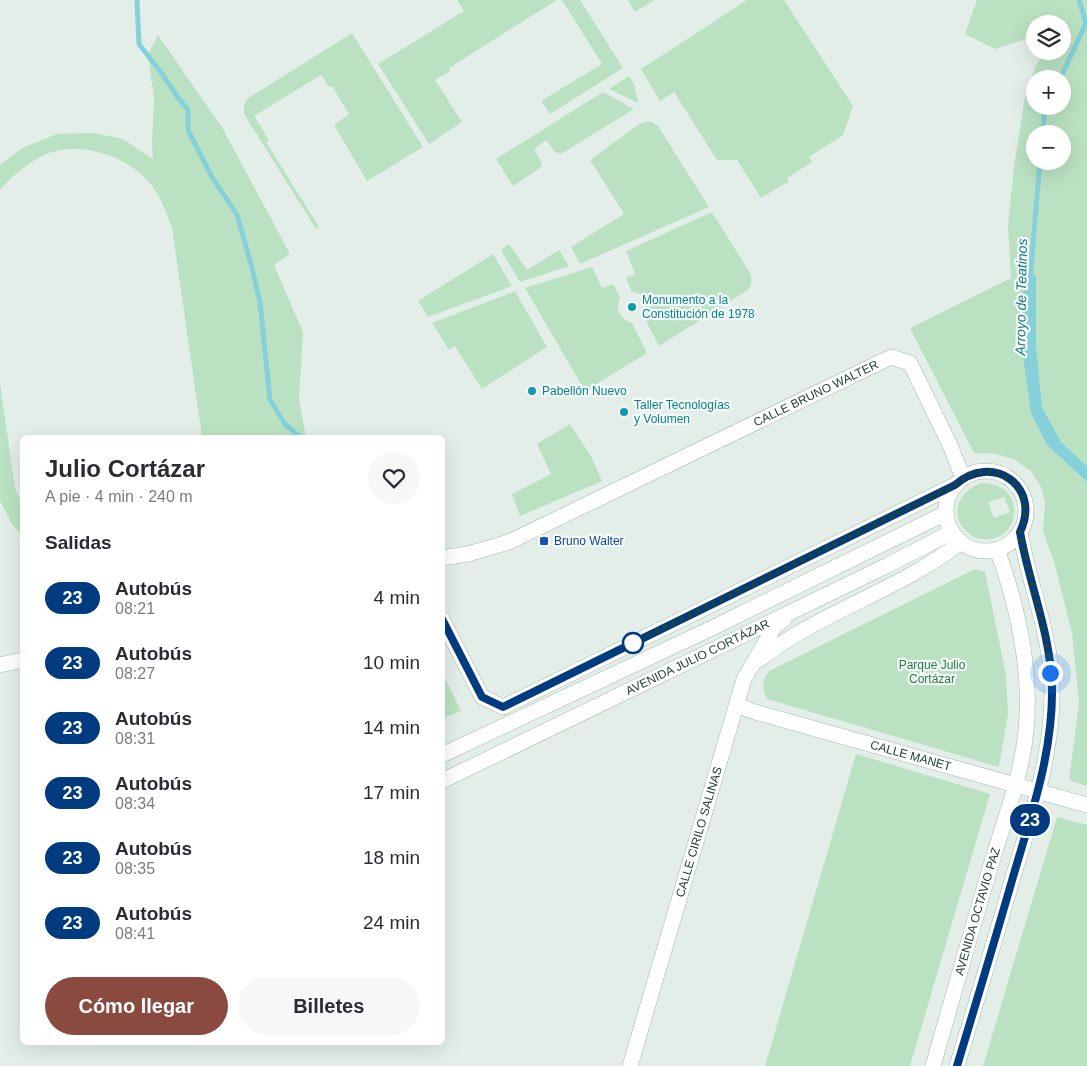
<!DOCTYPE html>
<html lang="es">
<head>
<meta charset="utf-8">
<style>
	:root { --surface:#fff; --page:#f7f7f7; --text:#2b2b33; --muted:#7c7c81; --accent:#8a4a40 }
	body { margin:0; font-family:Arial,sans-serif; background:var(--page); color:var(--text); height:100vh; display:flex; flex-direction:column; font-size:19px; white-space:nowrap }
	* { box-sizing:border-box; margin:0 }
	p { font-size:16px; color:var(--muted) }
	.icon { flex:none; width:28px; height:28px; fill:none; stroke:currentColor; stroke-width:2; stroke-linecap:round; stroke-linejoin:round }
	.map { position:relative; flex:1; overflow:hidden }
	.sheet { position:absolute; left:20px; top:435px; width:425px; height:610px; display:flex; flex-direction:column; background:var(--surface); border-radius:8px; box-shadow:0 5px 20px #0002 }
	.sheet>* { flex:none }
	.badge { padding:0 10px; border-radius:16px; font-size:18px; line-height:32px }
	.tools { position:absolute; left:1026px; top:15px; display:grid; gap:10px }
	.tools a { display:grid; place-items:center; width:45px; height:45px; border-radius:50%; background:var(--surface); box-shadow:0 5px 20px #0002; font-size:25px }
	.you { position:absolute; width:25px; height:25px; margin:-12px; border:4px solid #fff; border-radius:50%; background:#1a73e8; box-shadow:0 0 0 8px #1a73e833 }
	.map>.badge { position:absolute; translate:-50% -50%; box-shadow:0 0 0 2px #fff }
	h2 { padding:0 25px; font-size:19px; line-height:45px }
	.round { display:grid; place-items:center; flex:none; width:52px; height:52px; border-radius:26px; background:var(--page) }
	.head { display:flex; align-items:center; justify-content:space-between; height:85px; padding:0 25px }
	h1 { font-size:24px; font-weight:600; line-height:38px }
	.primary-button { display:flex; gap:10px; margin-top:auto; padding:10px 25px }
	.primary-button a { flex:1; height:58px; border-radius:30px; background:var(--accent); color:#fff; font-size:20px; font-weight:600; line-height:58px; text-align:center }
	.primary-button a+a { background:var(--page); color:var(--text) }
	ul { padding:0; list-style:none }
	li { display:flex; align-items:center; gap:15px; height:65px; padding:0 25px }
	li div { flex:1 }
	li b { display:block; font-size:19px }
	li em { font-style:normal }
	li .badge { min-width:55px; font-weight:700; text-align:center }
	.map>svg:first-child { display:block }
	.green { fill:#bae2c2; fill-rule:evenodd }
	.water { fill:#86d1d9 }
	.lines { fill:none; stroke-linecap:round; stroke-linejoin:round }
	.stream { stroke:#86d1d9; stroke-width:5 }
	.minor-casing { stroke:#a5b7b0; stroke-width:16 }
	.minor { stroke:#fff; stroke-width:15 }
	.line-casing { stroke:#fff; stroke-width:11 }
	.line { stroke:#003b80; stroke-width:8 }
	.walk { stroke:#204237; stroke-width:5; stroke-dasharray:0 9 }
	.culture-dot { fill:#0f9aa8; stroke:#f4faf7; stroke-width:2 }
	.transit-dot { fill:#1a4fb4; stroke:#f4faf7; stroke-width:2 }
	.stop-dot { fill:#fff; stroke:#003b80; stroke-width:2.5 }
	.labels { text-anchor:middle; stroke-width:4.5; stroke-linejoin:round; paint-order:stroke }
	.culture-label { font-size:12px; fill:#0d838f; stroke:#f4faf7; text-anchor:start }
	.street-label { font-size:12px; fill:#204237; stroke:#f4faf7 }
	.transit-label { font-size:12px; fill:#164399; stroke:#f4faf7; text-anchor:start }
	.park-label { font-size:12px; fill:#267d42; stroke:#f4faf7 }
	.water-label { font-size:14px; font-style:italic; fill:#147985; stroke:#f4faf7 }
</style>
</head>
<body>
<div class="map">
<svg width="1087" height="1066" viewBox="0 0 1087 1066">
	<rect width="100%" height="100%" fill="#e3eee9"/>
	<path class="green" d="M457,0H557L449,68L450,71L435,80L462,122L429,144L378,64L464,11Z
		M562,0H580L623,68L550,114L541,101L602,64Z
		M628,0H655L635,12Z
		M747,0H784L853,106L843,135L809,157L812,162L787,178L789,181L761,198L737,160H717L674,92L660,101L641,69Z
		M977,0H1087V466L1061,442L1042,407L1036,344L1035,275L1025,273L1021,341L1047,445L1087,482V786L1069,780L1079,704L1072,633L1055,565L1043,531L1045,502L1041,487L1031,471L1013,459L991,453H974L910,328L1011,278L1008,226L1014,166L1025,97L1036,65L1045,51H1062V24H1035V36L995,49L965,34ZM1035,79H1062V106H1035ZM1035,134H1062V161H1035Z
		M352,33L423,147L367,181L334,125L349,114L332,86L329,87L321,75L254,116L269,140L266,142L319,227L316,229L244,114V105L247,99Z
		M158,35L223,129L290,254L274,265L303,332L299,399L306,437H202L172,228C167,214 162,200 153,187C131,157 84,141 49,153C33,159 10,177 0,190V165L22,148L57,134L94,133L123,139L153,159L152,144L154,98L148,55Z
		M629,76L634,84L638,103L609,89Z
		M603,92L634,109L561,154L555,152L546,140L534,149L542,163L540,168L513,186L496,159Z
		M650,121L658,126L709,207L580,264L571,247L624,214L590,160L639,124Z
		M712,212L750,273C753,280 752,284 748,290L659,346C655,337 649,329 646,320C643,309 653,295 632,292L626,278L635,274L626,251Z
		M509,244L527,270L559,250L569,266L520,282L501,250Z
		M493,254L512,286L428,317L418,301Z
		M592,267L602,288L613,284L620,297C615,310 620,319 632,323L647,353L585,391L525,288Z
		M515,291L547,347L482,389L455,346L449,350L432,323Z
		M0,383L15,489L22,503V535L12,524L0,501Z
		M570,424L591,456L602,481L520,516L512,494L551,474L537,444Z
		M981,483C1030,483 1020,544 983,539C977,539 971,536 966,531C948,513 960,491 981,483ZM1004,497L1010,512L994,518L988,502Z
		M975,569L985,572L1006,676L1008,713L999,767L767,699C762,689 762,680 769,671Z
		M442,672L461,711L443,718H442Z
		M856,754L990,794L910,1066H765Z
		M1057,817L1087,825V1066H983Z"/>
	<path class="water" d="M1024,273L1036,275V344L1042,407L1061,442L1087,466V482L1047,445L1031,413L1021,341Z"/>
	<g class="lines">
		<path class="stream" d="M137,0L139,44L162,74L179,99L188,110V130L212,177L237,215L251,264L260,302L270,400L285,424L301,438
			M1060,79L1086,23L1079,0
			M1043,134L1044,116L1049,106
			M1030,280L1040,161"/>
		<g class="minor-casing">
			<g id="minor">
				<circle cx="986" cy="511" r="40"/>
				<path id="s1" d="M442,558L468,554L509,542L891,357L910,363L950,445L963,478"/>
				<path d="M442,619L482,697L503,707L955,485"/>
				<path d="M759,660C820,611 899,591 961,542"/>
				<path d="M0,665L22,660"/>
				<path id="s2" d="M737,705L755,712L1087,805"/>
				<path d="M442,755L710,629L946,513"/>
				<path id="s3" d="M442,781L886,566L952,532"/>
				<path id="s4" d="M630,1066L744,679L775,626L784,619"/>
				<path id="s5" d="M933,1066C953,996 973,925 994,855C1006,815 1022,773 1026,731C1032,669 1018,607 997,549"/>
				<path d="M957,1066C976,1003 995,940 1013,877C1032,815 1053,753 1052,688C1051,634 1029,584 1020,532"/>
			</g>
		</g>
		<use href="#minor" class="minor"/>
	</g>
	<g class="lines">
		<g class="line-casing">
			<path id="line" d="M442,619L482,697L503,707L955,485C992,452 1042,486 1020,532C1029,584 1051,634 1052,688C1053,753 1031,815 1013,877C995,940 976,1003 957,1066"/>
		</g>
		<use href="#line" class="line"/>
		<path class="walk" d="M633,643L955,485C992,452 1042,486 1020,532L1047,644L1050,673"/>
	</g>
	<g class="culture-dot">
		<circle cx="632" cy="307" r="5"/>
		<circle cx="532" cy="391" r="5"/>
		<circle cx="624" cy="412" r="5"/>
	</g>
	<rect class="transit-dot" x="539" y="536" width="10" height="10" rx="2.5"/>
	<circle class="stop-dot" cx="633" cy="643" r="10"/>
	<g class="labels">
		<g class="culture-label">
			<text x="642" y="304">Monumento a la<tspan x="642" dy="14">Constitución de 1978</tspan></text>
			<text x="542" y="395">Pabellón Nuevo</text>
			<text x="634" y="409">Taller Tecnologías<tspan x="634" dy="14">y Volumen</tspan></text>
		</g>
		<g class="street-label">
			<text dy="4" stroke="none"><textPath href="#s1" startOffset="410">CALLE BRUNO WALTER</textPath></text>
			<text dy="4" stroke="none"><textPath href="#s3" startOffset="284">AVENIDA JULIO CORTÁZAR</textPath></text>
			<text dy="4" stroke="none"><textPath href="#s2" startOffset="181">CALLE MANET</textPath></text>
			<text dy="4" stroke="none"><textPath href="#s4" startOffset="244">CALLE CIRILO SALINAS</textPath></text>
			<text dy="4" stroke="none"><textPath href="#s5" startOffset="161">AVENIDA OCTAVIO PAZ</textPath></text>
		</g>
		<g class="transit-label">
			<text x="554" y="545">Bruno Walter</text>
		</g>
		<g class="park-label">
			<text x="932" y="669">Parque Julio<tspan x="932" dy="14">Cortázar</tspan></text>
		</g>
		<g class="water-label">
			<text transform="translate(1021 297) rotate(-89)" y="5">Arroyo de Teatinos</text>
		</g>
	</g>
</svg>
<div class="tools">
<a><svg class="icon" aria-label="layers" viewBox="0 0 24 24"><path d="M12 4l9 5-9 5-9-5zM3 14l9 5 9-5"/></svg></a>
<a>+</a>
<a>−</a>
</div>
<div class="you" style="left:1050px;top:673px"></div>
<b class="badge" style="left:1030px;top:820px;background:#003b80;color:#fff">23</b>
<section class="sheet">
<div class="head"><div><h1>Julio Cortázar</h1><p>A pie · 4 min · 240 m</p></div><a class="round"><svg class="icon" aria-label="heart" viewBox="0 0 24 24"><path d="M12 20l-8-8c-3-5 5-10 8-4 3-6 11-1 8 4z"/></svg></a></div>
<h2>Salidas</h2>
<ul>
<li><span class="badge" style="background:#003b80;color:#fff">23</span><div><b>Autobús</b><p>08:21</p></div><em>4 min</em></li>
<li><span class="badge" style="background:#003b80;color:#fff">23</span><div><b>Autobús</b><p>08:27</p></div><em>10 min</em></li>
<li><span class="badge" style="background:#003b80;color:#fff">23</span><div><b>Autobús</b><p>08:31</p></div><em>14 min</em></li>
<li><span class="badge" style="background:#003b80;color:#fff">23</span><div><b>Autobús</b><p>08:34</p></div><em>17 min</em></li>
<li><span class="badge" style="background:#003b80;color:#fff">23</span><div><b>Autobús</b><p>08:35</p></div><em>18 min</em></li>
<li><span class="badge" style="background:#003b80;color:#fff">23</span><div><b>Autobús</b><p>08:41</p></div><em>24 min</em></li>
</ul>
<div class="primary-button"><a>Cómo llegar</a><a>Billetes</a></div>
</section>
</div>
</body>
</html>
